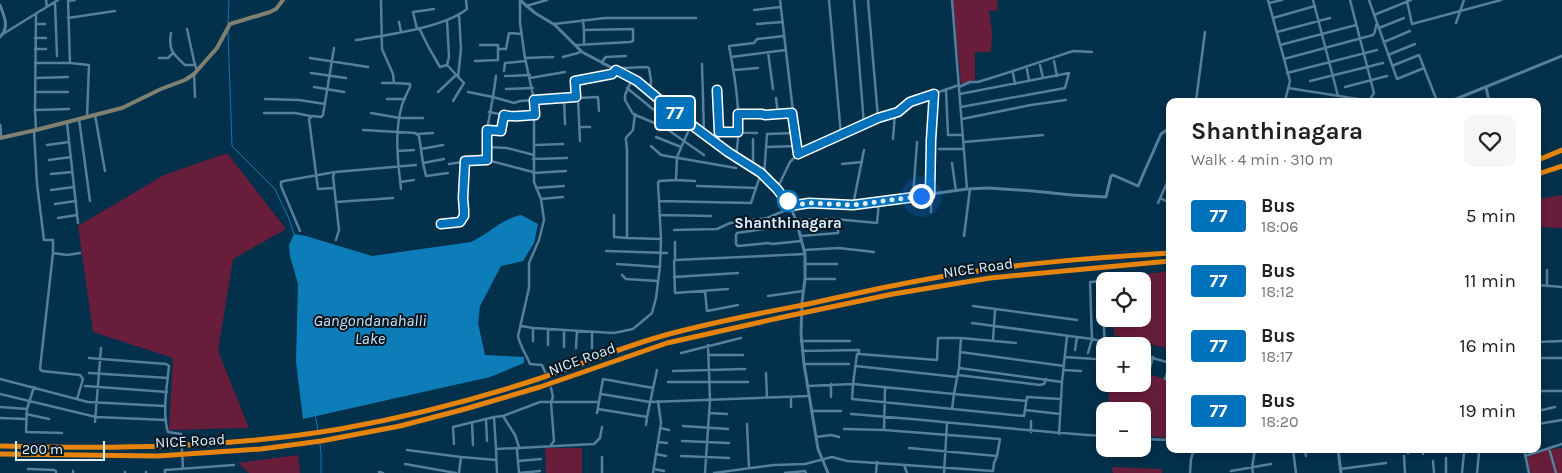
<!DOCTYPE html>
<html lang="en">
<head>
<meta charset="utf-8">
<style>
	:root { --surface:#fff; --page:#f6f6f6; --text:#202124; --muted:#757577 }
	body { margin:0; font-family:Karla,sans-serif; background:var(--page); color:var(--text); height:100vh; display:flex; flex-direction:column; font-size:19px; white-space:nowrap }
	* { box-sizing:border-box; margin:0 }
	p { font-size:16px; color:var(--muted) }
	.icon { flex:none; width:28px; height:28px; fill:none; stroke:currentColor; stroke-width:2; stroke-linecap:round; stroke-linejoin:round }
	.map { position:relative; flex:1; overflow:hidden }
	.details { position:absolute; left:1166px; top:98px; width:375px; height:355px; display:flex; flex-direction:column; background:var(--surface); border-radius:10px; box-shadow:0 2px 8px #0003 }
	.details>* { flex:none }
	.badge { padding:0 10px; border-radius:4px; font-size:18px; line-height:32px }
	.controls { position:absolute; left:1096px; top:272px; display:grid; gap:10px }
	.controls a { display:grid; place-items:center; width:55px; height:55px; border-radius:10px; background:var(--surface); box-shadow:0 2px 8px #0003; font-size:25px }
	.scale { position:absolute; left:15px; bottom:12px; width:90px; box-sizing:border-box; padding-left:5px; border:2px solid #dff1fe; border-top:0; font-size:14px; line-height:18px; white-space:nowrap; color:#dff1fe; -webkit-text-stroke:4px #061722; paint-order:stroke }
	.you { position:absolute; width:25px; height:25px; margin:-12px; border:4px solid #fff; border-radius:50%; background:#1a73e8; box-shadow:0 0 0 8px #1a73e833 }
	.map>.badge { position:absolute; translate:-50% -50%; box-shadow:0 0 0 2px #fff }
	.round { display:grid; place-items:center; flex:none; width:52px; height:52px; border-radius:10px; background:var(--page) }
	.overview { display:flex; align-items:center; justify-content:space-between; height:85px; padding:0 25px }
	h1 { font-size:24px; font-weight:700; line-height:38px }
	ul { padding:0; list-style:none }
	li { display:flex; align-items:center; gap:15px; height:65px; padding:0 25px }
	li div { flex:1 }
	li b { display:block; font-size:19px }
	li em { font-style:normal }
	li .badge { min-width:55px; font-weight:700; text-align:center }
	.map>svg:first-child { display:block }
	.green { fill:#681d3a }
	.water { fill:#0c7db9 }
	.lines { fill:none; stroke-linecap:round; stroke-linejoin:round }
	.stream { stroke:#0c7db9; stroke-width:1 }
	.minor { stroke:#557f9d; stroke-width:2.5 }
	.tertiary { stroke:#557f9d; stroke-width:3 }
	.secondary { stroke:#808072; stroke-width:4 }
	.motorway { stroke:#e6830c; stroke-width:5 }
	.line-casing { stroke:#fff; stroke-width:11 }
	.line { stroke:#0072bc; stroke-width:8 }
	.walk { stroke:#dff1fe; stroke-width:5; stroke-dasharray:0 9 }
	.stop-dot { fill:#fff; stroke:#0072bc; stroke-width:2.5 }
	.labels { text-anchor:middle; stroke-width:4; stroke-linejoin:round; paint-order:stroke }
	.stop-label { font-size:15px; font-weight:bold; fill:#dff1fe; stroke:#061722 }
	.street-label { font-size:15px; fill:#dff1fe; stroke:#061722 }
	.water-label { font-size:16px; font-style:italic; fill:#cae4f7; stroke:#061722 }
</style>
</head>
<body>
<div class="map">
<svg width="1562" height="473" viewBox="0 0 1562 473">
	<rect width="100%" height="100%" fill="#03304a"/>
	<path class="green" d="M953,0H997L998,10L989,11L992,32L991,52H975V80L961,84Z
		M227,153L286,229L233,259L218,351L249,428L169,430L173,358L93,332L78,226L164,175Z
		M1562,195V228L1539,227V199Z
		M1170,271V349L1114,335L1113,319H1142V281H1112V278Z
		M1143,373L1170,380V438L1143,436L1142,411H1107L1110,384H1142Z
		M545,448H582V473H546Z
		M1562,448V473H1531L1527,457L1546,450Z
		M298,455L300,473H249L238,463Z
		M1112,467L1162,469V473H1113Z"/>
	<path class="water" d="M521,215L538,224L534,243L523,261L501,266L480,306L478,323L485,355L524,357V363L490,377L303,419L296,362L298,284L290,256L289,245L294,234L306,236L372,256L471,242C488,234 503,218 521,215Z"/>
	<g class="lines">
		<path class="stream" d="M228,24L229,0
			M228,31L232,146L275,189L290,221L294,234
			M315,414L318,430
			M320,444L321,454V473"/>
		<path class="minor" d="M46,0L47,7
			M68,0L70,63
			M381,0L382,49L393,74L394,83L410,84V87C407,93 404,99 402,105C394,132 398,163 401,189
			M520,0V23L525,58L534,100V182L541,199L544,220L539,240L529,263V288L518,336C520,346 526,354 530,364L542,365L545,372
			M780,0L798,154
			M829,0L841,135
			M854,0L864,124
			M868,0L878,118
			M952,0L967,189
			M1268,0L1290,81L1285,101
			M1313,0L1338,96
			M1350,0L1374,93L1369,101
			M1369,0L1397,79L1424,68
			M68,1L75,0
			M1407,1L1412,24L1501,0
			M55,3L57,56
			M1269,3L1282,0
			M526,6L547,0
			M754,10L781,7
			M36,15L35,110L36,130
			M1374,15L1411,0
			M68,18L115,11
			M1273,18L1315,6
			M447,20L449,57L447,65
			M583,20L584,30
			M399,22L401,32
			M1456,23L1464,0
			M36,24H45
			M554,24L605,18H696
			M757,24L783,22
			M419,28L429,48L440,67L447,65
			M1379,28L1404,18
			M187,29L194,61L197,71
			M417,29L413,12L434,9
			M1277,32L1330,18
			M171,33C168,50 173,54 185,65H195
			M3,34L58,0
			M35,38H46
			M356,40C387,35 443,28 467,9L466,0
			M1384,42L1410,31
			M576,45L630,42L633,41V29L584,30V45
			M1280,45L1356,25
			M334,48L323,115L321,117L312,116L309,119L318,189L334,188
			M35,49H46
			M499,49H506L509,33L522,34
			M768,52L773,89
			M1388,55L1415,44
			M563,57L578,53L581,51
			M731,57L786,50
			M159,58H168L173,53
			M310,58L368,67
			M525,58L553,57
			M1284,59L1373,35C1376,32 1375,28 1377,23
			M475,61L498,60V45H480
			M1054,61L1057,76
			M35,63H70L89,65L87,117
			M603,64V60L606,57L626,56
			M702,64L704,133
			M447,65L464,83L453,101
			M1040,65L1043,78
			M1392,66L1419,55L1437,101
			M1027,69L1029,81
			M617,70L623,68L647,67L649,68L651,81L650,92
			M734,70L758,68
			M504,71L505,63L526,61
			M311,73L346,78
			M1013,73L1015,84
			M1287,73L1377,50
			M194,74L195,97
			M496,76L493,97L514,103L520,101L576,97L575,81L612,74L616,70
			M505,76L530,75
			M458,77L461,49L459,14
			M36,78L68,77
			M530,78L565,72
			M632,79L625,95V100L633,114L664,127L704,155
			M1310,81L1383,63
			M382,83H394
			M314,87L344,92
			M959,87L970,82H978L1013,71L1073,51L1092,52
			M1345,87L1387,76
			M627,88L654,110
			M1288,88L1371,101
			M506,89L533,88
			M717,90L719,145
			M946,90L948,135H963
			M35,92H68
			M438,92L456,75
			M468,92L493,97L487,130V160
			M960,94L1069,73L1065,88L961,107
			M576,97L578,98L580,141
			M564,98L565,124
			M578,98L598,97L599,111
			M776,98L778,114
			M265,99L299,100L325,104
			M387,99H405
			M1196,101L1205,32
			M35,110L69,109
			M264,113H295L310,116
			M371,113L400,118H423
			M635,114L633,130C625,140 625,133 627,149V238L661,239
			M737,114H762L765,115L793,113
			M95,115L105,171
			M504,115C516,118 523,115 535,115
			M79,119L90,201
			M962,119L1031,105L1066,100
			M67,123L78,223
			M691,125L677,157L676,180L695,181
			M580,127H590
			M363,130L415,133L419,136L423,163L444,159
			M487,130L498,131L502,129L504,115L489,112
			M34,131L37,184L44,240H53V253L67,255L80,253
			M719,132L757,133
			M417,134L433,133
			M656,137L681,147
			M893,139L895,113
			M964,142L1043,135
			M47,145L69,142
			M535,145L563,144
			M651,146L661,155L736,168
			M487,147L507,148L534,155
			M767,147L797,146
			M421,149L443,145
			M939,149H964
			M398,151L414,150
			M736,157C742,120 736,82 729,46L754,43L757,39L784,36
			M533,159L567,158
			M49,160L71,157
			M423,163L426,176L448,173
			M952,163L956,191
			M449,164L483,159L533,172
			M842,164L862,162
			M753,168V139
			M533,173L566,171
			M51,174L72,172
			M764,176L767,134L795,133
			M400,182L414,180
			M697,186L756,188L761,173
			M536,188L564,186
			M777,189L790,162L798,154L878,118L898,112L910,102L959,85
			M51,190L74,187
			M913,197L917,142
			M1160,198L1170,203
			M541,199L563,197
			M659,201L658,183L659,181L676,180
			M336,202L393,198
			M1158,203L1170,176
			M55,204L76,201
			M853,205L864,150
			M931,212V140L934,94
			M614,215V237L627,238
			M660,215L711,216
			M58,218L77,215
			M796,220L835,219L877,223L879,202
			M441,224L460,222L464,216V210L463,198L465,161
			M797,224L737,233L736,235V244L738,246L768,243L772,244L801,241
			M674,230L717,229L730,223L767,218L791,208
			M300,231L281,186V182L284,181L335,172
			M801,236L838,233V219
			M964,236L970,189
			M336,240L339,230L333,176L335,172L416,165
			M675,242V260
			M804,250L839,248L874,252
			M606,251L667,253
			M53,253L40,369L42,371L80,375L83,379L77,399
			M617,264L660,267
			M805,264H837
			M1547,270V286
			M622,275L626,279L658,281
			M674,277L738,273
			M805,279H835
			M1101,282L1105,346
			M1538,285L1562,287
			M728,289L675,293L674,261L675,260L805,254
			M705,291L707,311L738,305
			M768,296L803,291
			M1538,300H1540
			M973,306L1077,320
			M972,323L1092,339L1120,346
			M521,326L533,328
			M993,340L995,310
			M533,341V328L614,333L633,329L652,313L656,298L660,266L661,239L659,201L751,203L756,188
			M801,341H850
			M1538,342L1562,341
			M1016,343L961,338L959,368L1062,382
			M548,345V330
			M564,347V330
			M576,348L577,331
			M592,348V332
			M1075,350L1077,337
			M802,351L859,350V354L937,360L938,338H961
			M960,352L1064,366
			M681,353L741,338
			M1088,353L1092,339L1090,282L1105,281
			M708,355H743
			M1142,355L1170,363
			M1065,357L1095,359
			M89,358L166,364L169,366C167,385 162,414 168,432L181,434L183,469
			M1538,358H1562
			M804,364H849
			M856,366L957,377
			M959,368L954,394L853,384L852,399L1024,416L1027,397L1061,399
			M1064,370L1081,371
			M673,371L745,369
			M89,373L168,378
			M766,373L767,398
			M958,375L1040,385L1044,384L1046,379
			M1148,375L1153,357
			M0,379L88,402L165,406
			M1165,379L1170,363
			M668,382H748
			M831,384V397
			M85,386L167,392
			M807,386L853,384L857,354H859
			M34,387L27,409L26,432L62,433
			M551,388L553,397L551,402L554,441L551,445
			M885,388L884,430L1000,439L997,456L909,448
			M1538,391H1562
			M0,394L96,417L166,420
			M601,394L650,402L809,396
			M791,397V407
			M0,407L27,409
			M598,409L647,417
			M952,409L954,394L1026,401
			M1025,410L1060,414
			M811,411H841
			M1538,411L1555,407
			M597,413L603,379L653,388
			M709,413L727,414
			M26,414L49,419
			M851,414C936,420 1020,431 1105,436
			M503,416L494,417L496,449L594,444L600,438L602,427
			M0,418L26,419
			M486,419L487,441
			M95,422L101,348
			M472,423L473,445
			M747,424L749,468
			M1538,424L1562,420
			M646,425L647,417L657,370
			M683,426L728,429
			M660,428L669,430
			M844,429L884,430
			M1031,432V421
			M1059,434L1062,382L1067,336
			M816,437L831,435L839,437
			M1142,439L1170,440
			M682,441L729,443
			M658,442L667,443
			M454,444L453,427L494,417
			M1549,448L1556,473
			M496,449L497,473
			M1262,449L1272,452
			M1293,449L1296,473
			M1305,449L1306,456
			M1408,449V453
			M1423,449V454
			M1524,449L1529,473
			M407,450L461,457
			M656,454L666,456
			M681,456L729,458
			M1404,456L1405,473
			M1525,456L1562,444
			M602,457V473
			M1446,458V473
			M518,461L541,459
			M1433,461L1434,473
			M405,464L456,473
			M904,465L907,473
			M28,469L54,470L56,471V473
			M654,469L664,471
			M1340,469L1386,463
			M1231,471L1271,464
			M146,472V473
			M379,472L383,473
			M73,473V471
			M125,473V472
			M165,473V470L234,465
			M459,473L461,457L496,460
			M519,473L517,450L519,447L515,435L503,416L540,402H599
			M519,473L540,471
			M653,473L661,423L658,401
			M705,473L710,400L708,345
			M714,473L774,465L805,464L832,457L847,461L993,471L994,463L997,456
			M785,473L805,471L806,473
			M876,473L877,462
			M944,473L947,423
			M1190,473L1191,459L1194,449
			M1253,473L1252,468L1255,449
			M1462,473L1464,453
			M1477,473L1479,453"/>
		<path class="tertiary" d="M520,0L535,13L555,25L582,52L637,81L673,111L728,152L761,173L788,201L796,220L805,254V279L802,302L801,334L804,364L816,437L818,449L828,473
			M0,5C4,16 10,27 0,37
			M1486,87L1489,101
			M1451,101L1562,56
			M0,125L1,137
			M790,206L809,203L853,205L967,189L988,188L1033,191L1072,195L1106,197L1111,176L1113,175L1138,186L1161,134L1165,131L1170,130
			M1338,449L1341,473"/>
		<path class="secondary" d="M0,138L36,130L122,108L161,89L185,80L194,74L217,48L230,24L270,12L276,9L283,0"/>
		<path class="motorway" d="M1538,160L1562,150
			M1538,174L1562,166
			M0,446C115,449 227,448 340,429C407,417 473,400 538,379C579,365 620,348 662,336C708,323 756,314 803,305C863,292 924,278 985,270C1046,261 1108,257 1170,253
			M0,454L158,456L261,449L321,441L400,426L465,409L540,387L667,343L788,316L893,294L990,278L1170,261"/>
	</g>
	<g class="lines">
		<g class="line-casing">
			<path id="line" d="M441,224L460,222L464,216V210L463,198L465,161L487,160V130L501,131L504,115C517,118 522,115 535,115L534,100L576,97L575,81L612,74L616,70L637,81L673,111L728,152L761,173L777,189L790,206L809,203L853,205L930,195L931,140L934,94L910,102L898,112L878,118L798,154L792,113L765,115L762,114H738V132H719L717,90"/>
		</g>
		<use href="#line" class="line"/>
		<path class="walk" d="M788,201L790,206L809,203L853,205L921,196"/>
	</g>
	<circle class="stop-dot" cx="788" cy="201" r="10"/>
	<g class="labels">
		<g class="stop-label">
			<text x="788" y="228">Shanthinagara</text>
		</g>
		<g class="street-label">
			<text transform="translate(978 268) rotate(-8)" y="5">NICE Road</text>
			<text transform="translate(582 359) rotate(-20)" y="5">NICE Road</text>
			<text transform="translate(190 441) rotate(-3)" y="5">NICE Road</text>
		</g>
		<g class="water-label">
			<text x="370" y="326">Gangondanahalli<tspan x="370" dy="18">Lake</tspan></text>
		</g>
	</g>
</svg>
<div class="controls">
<a><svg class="icon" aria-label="locate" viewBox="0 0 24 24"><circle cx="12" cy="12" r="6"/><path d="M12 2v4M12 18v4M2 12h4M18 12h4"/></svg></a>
<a>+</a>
<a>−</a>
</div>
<div class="scale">200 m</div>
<div class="you" style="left:921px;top:196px"></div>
<b class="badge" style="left:675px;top:113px;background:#0072bc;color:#fff">77</b>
<section class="details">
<div class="overview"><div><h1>Shanthinagara</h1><p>Walk · 4 min · 310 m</p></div><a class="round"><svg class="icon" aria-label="heart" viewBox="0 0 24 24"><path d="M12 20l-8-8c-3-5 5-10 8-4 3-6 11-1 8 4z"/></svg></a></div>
<ul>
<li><span class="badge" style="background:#0072bc;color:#fff">77</span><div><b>Bus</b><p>18:06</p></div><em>5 min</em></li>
<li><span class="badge" style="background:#0072bc;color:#fff">77</span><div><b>Bus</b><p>18:12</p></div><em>11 min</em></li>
<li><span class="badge" style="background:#0072bc;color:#fff">77</span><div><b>Bus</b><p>18:17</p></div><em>16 min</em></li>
<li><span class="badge" style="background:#0072bc;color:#fff">77</span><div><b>Bus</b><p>18:20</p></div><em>19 min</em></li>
</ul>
</section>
</div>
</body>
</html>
